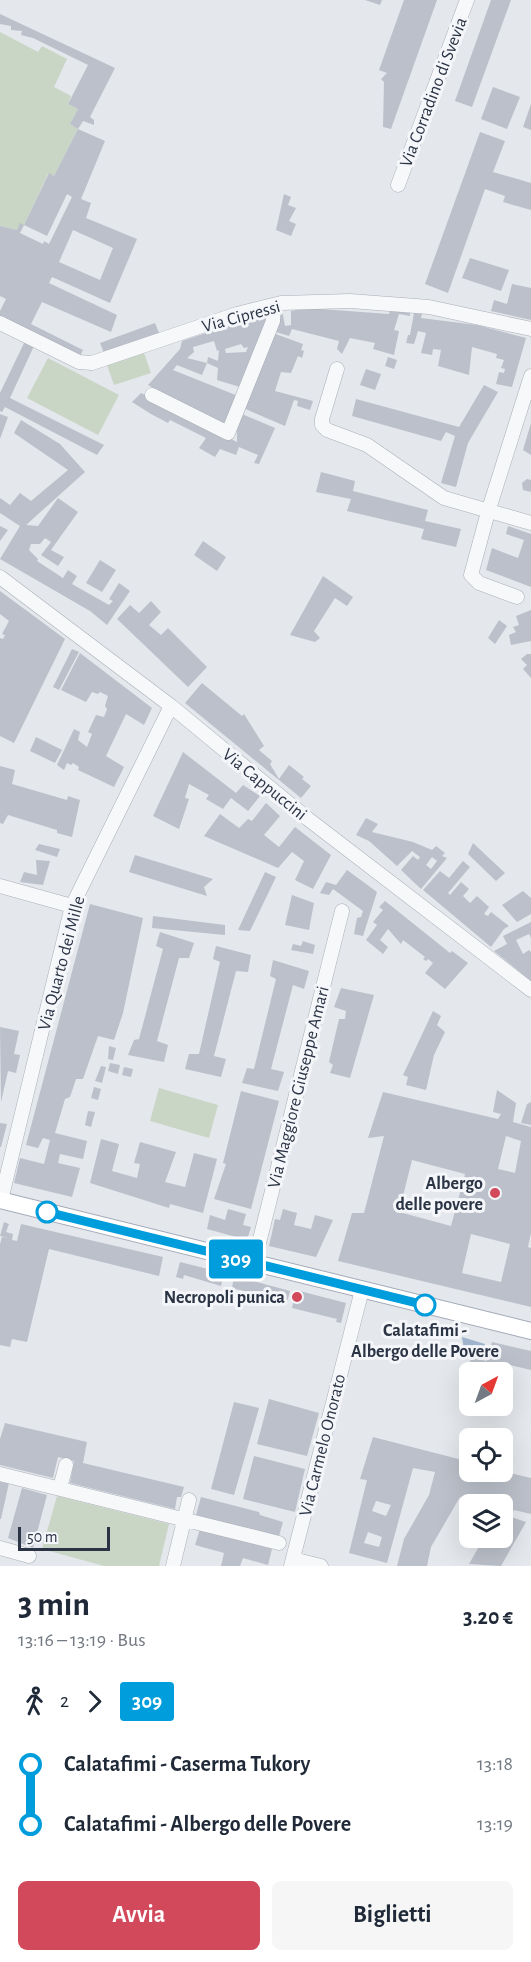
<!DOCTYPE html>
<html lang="it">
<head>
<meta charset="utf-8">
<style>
	:root { --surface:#fff; --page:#f6f6f7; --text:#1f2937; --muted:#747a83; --accent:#d1495b }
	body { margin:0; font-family:"Alegreya Sans",sans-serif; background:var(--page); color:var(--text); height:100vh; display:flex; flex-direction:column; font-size:22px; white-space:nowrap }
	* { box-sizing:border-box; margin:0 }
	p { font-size:20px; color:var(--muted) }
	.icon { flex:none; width:33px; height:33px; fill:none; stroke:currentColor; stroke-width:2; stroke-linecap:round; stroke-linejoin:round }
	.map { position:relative; height:1566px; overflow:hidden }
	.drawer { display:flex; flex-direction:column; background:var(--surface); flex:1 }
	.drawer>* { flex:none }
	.badge { padding:0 12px; border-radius:4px; font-size:21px; line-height:39px }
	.needle { width:39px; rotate:41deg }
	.buttons { position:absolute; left:459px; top:1362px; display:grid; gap:12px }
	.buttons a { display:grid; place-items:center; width:54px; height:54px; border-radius:9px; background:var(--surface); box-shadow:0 6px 24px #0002; font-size:30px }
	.scale { position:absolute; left:18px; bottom:15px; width:92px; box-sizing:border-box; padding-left:6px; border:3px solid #2b3445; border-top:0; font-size:16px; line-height:21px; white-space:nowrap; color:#2b3445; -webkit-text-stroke:4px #f4f6f9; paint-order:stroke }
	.map>.badge { position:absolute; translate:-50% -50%; box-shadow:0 0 0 3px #fff }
	.legs { display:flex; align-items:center; gap:9px; height:66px; padding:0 18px; font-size:20px }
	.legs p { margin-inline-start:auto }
	.headline { display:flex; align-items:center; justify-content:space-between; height:102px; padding:0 18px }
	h1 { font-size:33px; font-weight:700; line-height:45px }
	.button { display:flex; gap:12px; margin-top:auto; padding:12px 18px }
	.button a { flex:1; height:69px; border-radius:9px; background:var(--accent); color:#fff; font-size:24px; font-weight:700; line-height:69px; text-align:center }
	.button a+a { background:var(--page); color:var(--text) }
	ul { padding:0 18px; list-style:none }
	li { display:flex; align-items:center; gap:21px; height:60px; font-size:22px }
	li i { display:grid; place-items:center; width:9px; height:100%; margin:0 8px; background:currentColor }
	li i::after { content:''; width:15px; height:15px; margin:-8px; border:4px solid; border-radius:50%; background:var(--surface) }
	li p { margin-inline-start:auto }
	li:first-child i { background:linear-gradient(#0000 50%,currentColor 0) }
	li:last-child i { background:linear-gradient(currentColor 50%,#0000 0) }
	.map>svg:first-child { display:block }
	.green { fill:#c9d6c5 }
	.water { fill:#9fb4cc }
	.building { fill:#bbc0ca; fill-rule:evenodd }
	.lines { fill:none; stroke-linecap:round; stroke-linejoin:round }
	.minor-casing { stroke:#a9aeb7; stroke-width:15 }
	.major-casing { stroke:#a3abb8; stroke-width:18 }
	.minor { stroke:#f7f8fa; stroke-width:14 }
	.major { stroke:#fff; stroke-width:16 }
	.line-1-casing { stroke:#fff; stroke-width:14 }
	.line-1 { stroke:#009ddc; stroke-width:9 }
	.poi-dot { fill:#d1495b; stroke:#f4f6f9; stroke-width:2 }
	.stop-1-dot { fill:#fff; stroke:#009ddc; stroke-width:3 }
	.labels { text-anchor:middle; stroke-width:6; stroke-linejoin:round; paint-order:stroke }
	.street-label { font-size:18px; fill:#2b3445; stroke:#f4f6f9 }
	.poi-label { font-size:18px; font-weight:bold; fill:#2b3445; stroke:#f4f6f9; text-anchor:end }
	.stop-label { font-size:18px; font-weight:bold; fill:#2b3445; stroke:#f4f6f9 }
</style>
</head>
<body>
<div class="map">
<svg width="531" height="1566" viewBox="0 0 531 1566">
	<rect width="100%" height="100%" fill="#e4e7ec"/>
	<path class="green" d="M0,32L38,52L42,46L67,59L54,87L71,96L68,104L78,109L70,124L78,129L54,176L48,174L24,225L20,224L17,230L0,226Z
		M144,353L151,373L114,385L107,365Z
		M48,358L119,395L98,435L27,398Z
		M159,1088L218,1105L209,1138L150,1121Z
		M57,1496L169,1524L159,1566H104L42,1549Z"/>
	<path class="water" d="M462,1337L485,1344L482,1350L469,1354L464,1350Z"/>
	<path class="building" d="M365,0H382L380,5Z
		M404,0H437L391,129L383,127L384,82L381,79L387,73L379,70Z
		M491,0H511L472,107L455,101Z
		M0,14L115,68L90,117L94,120V125L83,121L78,129L70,124L78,109L68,104L88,65L33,38L21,35L22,31L11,30V26L0,24Z
		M493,87L520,97L507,129L481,119Z
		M531,104V130L523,127Z
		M78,129L105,141L81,199L91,203L86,218L137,239L110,303L52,277L49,283L117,315L111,332L42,302L31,324L83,350L80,356L0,318V311L6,299L0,296V226L17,230L20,223L24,225L20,233L43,244L44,241L49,244L72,197L67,194L47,236L24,225L49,173L54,176ZM73,230L113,248L100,280L59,262Z
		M480,132L505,141L493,172L531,183V210L503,202L505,196L485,189L448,293L425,284Z
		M284,194L291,197L288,205L296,208L289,221L296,224L291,236L276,230Z
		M470,258L509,270L501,291L462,278Z
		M512,284L531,288V320L491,311L494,300L507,304Z
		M307,308L389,314L390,310L410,313V316L399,314L394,330L399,331L394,355L373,349L375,343L350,338L342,354L337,349L339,341L292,329L289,336L273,331L277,310H282L285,326L291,325V311Z
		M269,312L240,387L217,380L218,368L207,363L208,357L218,361L219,350L217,351L214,341L193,347L194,352L187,358L207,363L202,375L177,365L173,370L238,396L225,424L189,409L148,385L180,349L182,341ZM241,344L244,348L248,347L246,352L226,353L225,349Z
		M414,313L422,314L421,318L477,325L526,338L512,387L496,384L499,372L504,373L505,369L501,368L504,360L496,358L497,354L472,347L469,375L438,366L441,350L433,349L432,355L421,353L426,333L418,331L414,344L406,343L408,335H410Z
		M155,323L159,333L104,353L100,343Z
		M273,333L303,344L301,350L304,351L302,358L298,356L291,373L281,372L275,391L313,401L310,410L297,406L298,401L294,400L285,426L243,408Z
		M25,341L34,346L10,398L104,445L97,455L5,407L2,412L0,411V393Z
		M388,357L397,360L394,369L385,366Z
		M366,369L381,374L375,390L360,385Z
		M484,385L498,392L468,443L456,487L441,483L455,436L446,432L441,441L352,416L356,399L459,427Z
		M141,393L237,442V430L242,414L275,428L259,464L254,463L258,455L239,447L236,455L220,449L215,457L199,448L206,438L170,420L168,423L151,414L132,402Z
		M0,414L8,417L0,439Z
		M21,420L60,444L85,472L26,525L38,526L58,498L78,512L51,550L64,557L58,566L41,555L51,542L45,538L40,544H31L29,550L38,559L37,561L63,578L68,570L77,576L72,584L109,605L113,601L109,599L119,583L130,591L107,625L90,611L0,559L20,526L0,513V498L10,505L20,493L31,501L68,470L14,433Z
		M531,423V455L523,450Z
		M321,472L355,481L353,491L428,510L425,521L461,529L456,547L421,539L424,529L347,511L351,499L316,492Z
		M527,479L531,480V492L523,490L522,483Z
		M0,526L8,530L0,541Z
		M508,526L531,534V587L486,570L492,548L518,558L524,540L506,534Z
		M203,541L226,557L217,571L194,555Z
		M100,560L116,570L102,592L86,583Z
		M323,576L353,597L347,606L335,598L314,631L320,638L315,642L290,635Z
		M0,591L65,639L14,743L0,736V638L3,639L5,635L2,634L9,621L0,614Z
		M151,601L161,612L149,625L161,635L168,628L207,667L188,687L117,619L130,605L139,613Z
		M531,610V641L511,645L509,635L516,632L513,627L519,625L516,616Z
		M499,620L507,626L495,644L488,638Z
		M72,649L79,652L59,690L53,687Z
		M80,653L152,708L144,725L126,714L106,756L124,767L114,787L78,770L79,767L73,763L71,765L67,763L64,770L57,765L74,729L80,732L78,740L87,747L92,734L88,732L96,715L104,717L107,709L105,706L108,696L100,692L98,694L92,692L86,702L61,690Z
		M527,654H531V678L523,669L527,665L521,659Z
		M202,683L242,716L244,714L264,746L259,750L272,761L270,764L279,779L289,765L304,777L302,779L311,786L301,798L185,703Z
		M36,737L62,750L55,763L30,751Z
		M183,752L236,793L243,785L260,796L248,811L231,798L223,809L206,799L209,795L189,784L185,798L189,799L179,829L153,816Z
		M0,766L15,770L12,784L67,800L68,796L80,800L72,837L57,833V830L8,815L3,824L0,823Z
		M266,803L280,816L264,835L279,847L295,827L331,855L313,889L295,880L304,861L292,852L278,868L204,836L220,814L239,828L248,819L252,821Z
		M366,818L378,824L372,832L413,842L432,850L436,846L445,853L442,856L447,858L421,889L401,870L413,856L418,860L420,857L412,851L397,866L369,841L356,835ZM432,857L437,861L431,869L426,865Z
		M473,843L505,873L496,881L468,854Z
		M39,844L60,849L57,857L35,850Z
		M135,855L213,879L204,887L207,896L129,872Z
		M36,860L50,861L43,885L20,882L24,872L37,875Z
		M463,861L470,867L448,893L450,895L461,882L469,889L463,896L470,903L477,896L489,907L484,914L488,916L491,912L509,926L504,929L491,947L423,890L440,871L449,878Z
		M347,870L377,892L363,936L354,934L357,918L361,917L363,911L333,889L329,895L320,893L326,882L336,885Z
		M265,872L276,877L250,931L238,930Z
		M523,891L531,898V914L517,922L502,905Z
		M292,895L314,903L309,930L285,925Z
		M385,901L450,953L452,951L468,963L445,989L425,973L433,963L428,959L426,961L423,959L425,957L403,940L401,944L388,929L380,940L388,947L383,954L366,940L377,925L373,922L383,910L379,907Z
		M90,904L143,918L123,1013L114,1040L98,1036L83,1079H76L70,1097L65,1099L55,1133L87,1141L83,1159L60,1154L58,1163L80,1168L72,1197L14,1183L20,1158L44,1164L50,1140L43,1138L38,1148L26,1145Z
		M153,916L225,925V935L152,928Z
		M531,922V938L529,934L516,940L523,954L529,950L531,952V981L494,951L507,944L503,936Z
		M160,932L194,943L189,958H179L157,1041L168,1045L164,1062L128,1055L134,1040L139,1039L163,949L156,946Z
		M303,941L315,945L313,954L291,950L293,944L301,946Z
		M216,946L251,955L248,972L236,971L214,1056L226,1059L221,1077L185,1069L189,1054H199L220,962L213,959Z
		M273,960L309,971L304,989L293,985L271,1069L284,1072L278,1091L242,1083L247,1068L254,1069L276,979L270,976Z
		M341,988L374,995L350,1078L330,1073L333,1065L329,1062L339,1019H345L346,1011L334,1007Z
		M433,1011L441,1016L437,1025L445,1032L434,1055L426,1090L406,1085L408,1077L403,1075Z
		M0,1027L19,1031L14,1054L20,1055L16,1073L8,1071L1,1102Z
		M109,1046L116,1048L113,1060L108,1059Z
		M110,1063L120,1065L118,1074L108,1071Z
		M101,1066L106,1067L102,1083L95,1081Z
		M124,1067L133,1069L131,1077L122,1075Z
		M94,1087L101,1089L98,1100L91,1098Z
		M497,1090L516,1103L513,1122L531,1127V1233L528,1247L531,1248V1307L338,1261L352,1213H364L384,1136L368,1138L383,1092L498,1119L501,1114L493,1112ZM506,1136L521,1141L515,1173L498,1169ZM412,1160L465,1174L451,1226L399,1212ZM471,1234L510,1244L501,1282L462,1273Z
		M241,1091L279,1101L251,1209L214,1199L226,1164L223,1163Z
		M531,1102V1125L521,1123L527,1104Z
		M88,1111L95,1112L91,1127L85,1125Z
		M0,1123L7,1124L1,1147H0Z
		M101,1139L119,1144L112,1171L137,1178L140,1164L134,1163L140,1142L176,1152L165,1182L185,1187L194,1153L217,1159L203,1213L170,1204L169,1208L90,1183Z
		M228,1209L246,1214L243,1225L251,1227L247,1240L207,1229L210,1215L225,1220Z
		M283,1209L297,1213L294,1225L311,1229L315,1215L333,1220L316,1257L269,1246L275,1219L280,1220Z
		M4,1222L9,1224L6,1232L13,1234L12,1240L17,1241L21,1224L163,1257L159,1276L49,1249L27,1342L12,1339L10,1347L0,1345V1244L2,1237L9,1238L0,1236Z
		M180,1262L224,1273L221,1286L184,1275L183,1279L176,1277Z
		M234,1276L290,1291L287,1302L232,1288Z
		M296,1290L346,1303L341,1323L336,1322L337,1319L292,1308Z
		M492,1342L531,1351V1370L510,1365L505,1379L502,1378V1372L468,1371L471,1358L487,1361Z
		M269,1399L319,1413L307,1456L257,1444Z
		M234,1402L259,1408L234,1495L211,1489Z
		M5,1423L87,1442L83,1463L184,1487L181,1497H177L175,1509L70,1483L74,1461L58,1457L53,1478L0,1465V1439Z
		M373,1437L470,1462V1472L502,1471L531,1478V1514L514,1510L512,1513L502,1504L460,1497L431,1547L427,1566H397L404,1539L429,1495L435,1472L413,1468L387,1563L349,1553L367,1480L360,1479ZM376,1501L391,1505L386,1516L372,1511ZM368,1532L382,1537L379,1547L364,1543Z
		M254,1456L305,1469L295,1512L243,1499Z
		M0,1481L9,1483L1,1519H0Z
		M22,1488L47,1495L33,1548L8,1538Z
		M201,1497L259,1512L260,1515L283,1522L279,1536L196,1515Z
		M502,1514L526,1522L501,1566L469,1564L484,1538H502Z
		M200,1529L272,1549L268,1565L243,1558L240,1566H221L224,1553L195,1545Z"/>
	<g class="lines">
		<g class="minor-casing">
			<path id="minor" d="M398,185L467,0
				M0,323L79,362L92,363L237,314L281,303L350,301L429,307L531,329
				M337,369L322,419V425L327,430L367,445L444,498L531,523
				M152,395L228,433L273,321L274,305
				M0,577L171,706L308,819L531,990
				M517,597L479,583L471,575L488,512L531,376
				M0,886L72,906
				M1,1200L72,906L171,706
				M254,1263L342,911
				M0,1474L279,1543
				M60,1488L66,1465
				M0,1548L29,1556
				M293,1559L321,1566
				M173,1566L189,1500
				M291,1566L362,1290"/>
		</g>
		<g class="major-casing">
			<path id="major" d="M0,1200L531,1331"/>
		</g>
		<use href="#minor" class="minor"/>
		<use href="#major" class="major"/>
	</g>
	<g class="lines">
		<g class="line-1-casing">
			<path id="line-1" d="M47,1212L425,1305"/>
		</g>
		<use href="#line-1" class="line-1"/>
	</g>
	<g class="poi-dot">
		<circle cx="495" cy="1193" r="6"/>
		<circle cx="297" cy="1297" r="6"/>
	</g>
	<g class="stop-1-dot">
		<circle cx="47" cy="1212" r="10"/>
		<circle cx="425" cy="1305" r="10"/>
	</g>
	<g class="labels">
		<g class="street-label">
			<text transform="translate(433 92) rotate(-69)" y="6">Via Corradino di Svevia</text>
			<text transform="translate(241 316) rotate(-15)" y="6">Via Cipressi</text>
			<text transform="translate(265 784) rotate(39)" y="6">Via Cappuccini</text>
			<text transform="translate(61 963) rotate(-75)" y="6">Via Quarto dei Mille</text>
			<text transform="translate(298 1087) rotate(-76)" y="6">Via Maggiore Giuseppe Amari</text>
			<text transform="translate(322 1445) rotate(-76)" y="6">Via Carmelo Onorato</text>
		</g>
		<g class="poi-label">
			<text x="483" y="1189">Albergo<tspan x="483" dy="21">delle povere</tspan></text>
			<text x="285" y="1303">Necropoli punica</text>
		</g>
		<g class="stop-label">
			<text x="425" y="1336">Calatafimi -<tspan x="425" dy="21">Albergo delle Povere</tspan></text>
		</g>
	</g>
</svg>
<div class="buttons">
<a><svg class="needle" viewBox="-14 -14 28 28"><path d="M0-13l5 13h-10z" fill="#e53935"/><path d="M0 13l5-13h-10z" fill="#747a83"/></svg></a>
<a><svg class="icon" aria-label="locate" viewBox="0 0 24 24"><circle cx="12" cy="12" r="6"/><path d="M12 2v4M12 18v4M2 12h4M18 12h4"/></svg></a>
<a><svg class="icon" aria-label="layers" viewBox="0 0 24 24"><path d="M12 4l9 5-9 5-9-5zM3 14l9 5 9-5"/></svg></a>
</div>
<div class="scale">50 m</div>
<b class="badge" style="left:236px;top:1259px;background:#009ddc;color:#fff">309</b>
</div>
<section class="drawer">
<div class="headline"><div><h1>3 min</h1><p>13:16 – 13:19 · Bus</p></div><b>3.20 €</b></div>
<div class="legs"><svg class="icon" aria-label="walk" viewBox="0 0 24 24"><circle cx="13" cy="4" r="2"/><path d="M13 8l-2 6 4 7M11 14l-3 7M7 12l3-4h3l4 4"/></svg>2<svg class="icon" aria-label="forward" viewBox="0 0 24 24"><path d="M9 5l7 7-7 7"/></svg><b class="badge" style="background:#009ddc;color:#fff">309</b></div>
<ul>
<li><i style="color:#009ddc"></i><b>Calatafimi - Caserma Tukory</b><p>13:18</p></li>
<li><i style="color:#009ddc"></i><b>Calatafimi - Albergo delle Povere</b><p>13:19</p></li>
</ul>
<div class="button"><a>Avvia</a><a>Biglietti</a></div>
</section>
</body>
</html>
